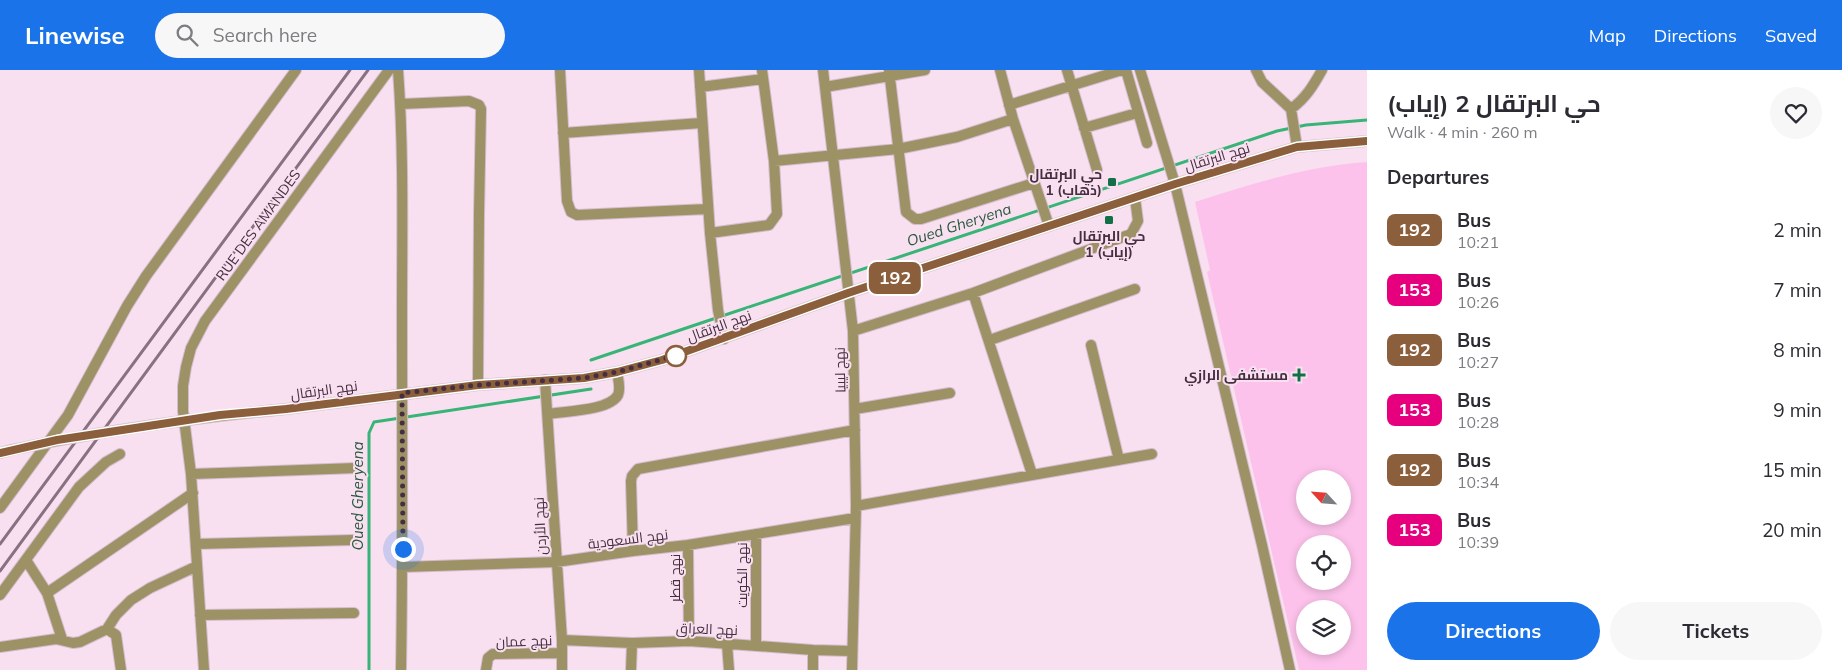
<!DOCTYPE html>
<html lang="en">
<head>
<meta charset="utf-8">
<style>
	:root { --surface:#fff; --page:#f7f7f7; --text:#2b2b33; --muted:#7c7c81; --accent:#1a73e8 }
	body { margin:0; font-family:Mulish,Cairo,sans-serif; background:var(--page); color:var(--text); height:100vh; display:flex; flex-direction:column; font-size:19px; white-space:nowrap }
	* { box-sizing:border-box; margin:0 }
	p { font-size:16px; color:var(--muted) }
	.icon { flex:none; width:28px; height:28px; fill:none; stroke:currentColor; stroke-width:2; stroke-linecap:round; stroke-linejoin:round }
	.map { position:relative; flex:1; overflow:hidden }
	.side { display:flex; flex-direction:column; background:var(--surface); width:475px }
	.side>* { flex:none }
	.badge { padding:0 10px; border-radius:8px; font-size:18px; line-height:32px }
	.needle { width:32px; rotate:296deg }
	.tools { position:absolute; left:1296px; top:400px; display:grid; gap:10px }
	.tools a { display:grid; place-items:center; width:55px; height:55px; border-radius:50%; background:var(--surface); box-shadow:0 2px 8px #0003; font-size:25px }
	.you { position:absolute; width:25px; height:25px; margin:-12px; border:4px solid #fff; border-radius:50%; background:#1a73e8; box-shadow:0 0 0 8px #1a73e833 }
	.map>.badge { position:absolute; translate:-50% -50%; box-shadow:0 0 0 2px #fff }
	h2 { padding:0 20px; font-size:19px; line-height:45px }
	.round { display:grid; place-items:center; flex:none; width:52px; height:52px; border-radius:26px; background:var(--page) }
	.summary { display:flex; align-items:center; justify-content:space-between; height:85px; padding:0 20px }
	h1 { font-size:24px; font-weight:700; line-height:38px }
	.button { display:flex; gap:10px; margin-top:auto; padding:10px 20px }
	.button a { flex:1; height:58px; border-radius:30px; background:var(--accent); color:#fff; font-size:20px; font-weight:700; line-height:58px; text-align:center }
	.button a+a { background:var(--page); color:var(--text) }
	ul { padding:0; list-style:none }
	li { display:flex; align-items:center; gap:15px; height:60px; padding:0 20px }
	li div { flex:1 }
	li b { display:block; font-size:19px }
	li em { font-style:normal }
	li .badge { min-width:55px; font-weight:700; text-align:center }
	header { display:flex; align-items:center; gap:30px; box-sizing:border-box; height:70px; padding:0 25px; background:var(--accent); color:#fff }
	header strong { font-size:24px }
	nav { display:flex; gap:28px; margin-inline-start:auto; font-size:18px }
	.search { width:350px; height:45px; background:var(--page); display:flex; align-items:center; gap:12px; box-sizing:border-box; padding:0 18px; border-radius:28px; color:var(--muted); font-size:19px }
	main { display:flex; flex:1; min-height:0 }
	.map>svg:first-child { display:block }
	.green { fill:#fdc2eb; fill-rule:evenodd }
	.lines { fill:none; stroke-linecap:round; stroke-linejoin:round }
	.stream { stroke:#37b476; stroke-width:3 }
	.minor-casing { stroke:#d4bccd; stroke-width:12 }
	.tertiary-casing { stroke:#d4bccd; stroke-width:12 }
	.minor { stroke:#9c9265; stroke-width:10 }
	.tertiary { stroke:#9c9265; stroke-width:10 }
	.rail { stroke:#887181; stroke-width:3 }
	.tertiary-bridge-casing { stroke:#d4bccd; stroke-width:12; stroke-linecap:butt }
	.tertiary-bridge { stroke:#9c9265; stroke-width:10 }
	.line-casing { stroke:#fff; stroke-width:11 }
	.line { stroke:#8b5e3c; stroke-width:8 }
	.walk { stroke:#452e3f; stroke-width:5; stroke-dasharray:0 9 }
	.poi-dot { fill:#117045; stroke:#f8e0f0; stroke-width:2 }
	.stop-dot { fill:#fff; stroke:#8b5e3c; stroke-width:2.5 }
	.labels { text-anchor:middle; stroke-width:4; stroke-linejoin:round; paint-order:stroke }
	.street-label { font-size:14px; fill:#452e3f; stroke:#f8e0f0 }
	.poi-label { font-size:14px; font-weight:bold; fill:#452e3f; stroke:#f8e0f0; text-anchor:end }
	.water-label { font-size:15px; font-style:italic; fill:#28583d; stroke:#f8e0f0 }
</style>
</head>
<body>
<header>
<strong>Linewise</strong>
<div class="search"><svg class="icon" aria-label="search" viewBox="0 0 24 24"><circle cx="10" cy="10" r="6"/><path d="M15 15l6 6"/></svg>Search here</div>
<nav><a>Map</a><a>Directions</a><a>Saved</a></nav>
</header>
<main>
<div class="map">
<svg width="1367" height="600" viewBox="0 0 1367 600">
	<rect width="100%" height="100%" fill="#f8e0f0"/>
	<path class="green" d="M1367,92V600H1299L1207,202L1210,200L1195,132C1253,114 1306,96 1367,92ZM1305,409H1342V446H1305ZM1305,474H1342V511H1305ZM1305,539H1342V576H1305Z"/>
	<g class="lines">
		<path class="stream" d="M722,246L1277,61L1306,55L1367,50
			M591,290L716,248
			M369,600V363L374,352L591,319"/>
		<g class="minor-casing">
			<path id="minor" d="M398,0C404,81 402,164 402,245C402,364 403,482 401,600
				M560,0L567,131L571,142L577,145L708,139
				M699,0L710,163L718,240L724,269
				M823,0L853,261L856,436L852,600
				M889,0L906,142L915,149H921L1034,113
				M1000,0L1013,49L1049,156
				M1067,0L1097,100
				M1126,0L1147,73
				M1140,0L1175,114L1262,475L1290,600
				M1256,0L1262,12L1291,39L1297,77
				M700,17L763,9
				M825,17L925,0
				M401,34L469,31L479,35L481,39L479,144L478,315
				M1009,35L1122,0
				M1291,39C1306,28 1313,16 1322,0
				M1084,58L1137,43
				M563,63L701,53
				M774,91L898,79L957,67L1013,49
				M710,163L769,155L777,144L774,91L762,0
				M973,223L1032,404
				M853,261L973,223L1131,164L1138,151L1135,128
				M990,270L1135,219
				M1091,275L1119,390
				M545,310L562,570V600
				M855,339L950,323
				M548,344C565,341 609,341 618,325C621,318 618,309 617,302
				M191,404L356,398
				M856,436L1152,384
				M0,438L68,345L127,236L146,206L296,0
				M756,464V575
				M196,474L353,470
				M688,475L689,571
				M633,481L631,411L632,406L638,399L855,360
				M26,490L47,523L62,569
				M403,497L556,492L633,481L688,475L855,448
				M47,523L193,423
				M0,525L79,417L106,392L120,384
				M200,545L354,543
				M107,559L116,565L121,600
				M562,570L632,573L689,571L813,580L851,581
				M727,574L729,600
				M0,577L56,569L73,573L80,572L107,559L116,545L131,530L150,518L197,496
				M204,600L191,404L183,341V316L186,297L191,278L205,251L389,0
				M486,600L488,588L493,584L562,583
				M631,600L632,573
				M813,600V580"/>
		</g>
		<g class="tertiary-casing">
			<path id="tertiary" d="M286,339L478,315L584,308L617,302L662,290L848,223L1175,114L1297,77L1367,71
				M0,383L11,380"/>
		</g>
		<use href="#minor" class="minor"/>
		<use href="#tertiary" class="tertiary"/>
		<path class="rail" d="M0,474L350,0
			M0,501L368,0"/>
		<g class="tertiary-bridge-casing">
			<path id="tertiary-bridge" d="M11,380C102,361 194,348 286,339"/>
		</g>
		<use href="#tertiary-bridge" class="tertiary-bridge"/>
	</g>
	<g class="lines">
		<g class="line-casing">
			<path id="line" d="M0,383L57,370L220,345L286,339L478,315L584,308L617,302L662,290L848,223L1175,114L1297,77L1367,71"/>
		</g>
		<use href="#line" class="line"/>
		<path class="walk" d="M403,479L402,323L478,315L584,308L617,302L678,285L676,286"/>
	</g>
	<g class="poi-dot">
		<rect x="1107" y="107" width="10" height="10" rx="2.5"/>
		<rect x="1104" y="145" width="10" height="10" rx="2.5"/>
		<path d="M1296.5 297.5h5v5h5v5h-5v5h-5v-5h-5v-5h5z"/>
	</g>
	<circle class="stop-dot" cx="676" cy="286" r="10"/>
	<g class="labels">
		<g class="street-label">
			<text transform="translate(1217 87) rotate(-17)" y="5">نهج البرتقال</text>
			<text transform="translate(258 155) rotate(-54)" y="5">RUE DES AMANDES</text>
			<text transform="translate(719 256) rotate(-20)" y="5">نهج البرتقال</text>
			<text transform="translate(840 300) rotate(-91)" y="5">نهج ليبيا</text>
			<text transform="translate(324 320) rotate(-8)" y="5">نهج البرتقال</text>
			<text transform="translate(540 456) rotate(-93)" y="5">نهج الأردن</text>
			<text transform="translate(628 469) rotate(-7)" y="5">نهج السعودية</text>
			<text transform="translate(742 505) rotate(-90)" y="5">نهج الكويت</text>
			<text transform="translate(675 508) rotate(-90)" y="5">نهج قطر</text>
			<text transform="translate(707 559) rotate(2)" y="5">نهج العراق</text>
			<text transform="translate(524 571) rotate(-2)" y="5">نهج عمان</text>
		</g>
		<g class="poi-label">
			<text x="1102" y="109">حي البرتقال<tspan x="1102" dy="16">1 (ذهاب)</tspan></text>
			<text x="1109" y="171" text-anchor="middle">حي البرتقال<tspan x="1109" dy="16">1 (إياب)</tspan></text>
			<text x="1288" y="310">مستشفى الرازي</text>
		</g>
		<g class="water-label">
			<text transform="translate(959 155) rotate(-18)" y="5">Oued Gheryena</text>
			<text transform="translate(358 426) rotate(-90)" y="5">Oued Gheryena</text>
		</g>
	</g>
</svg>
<div class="tools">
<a><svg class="needle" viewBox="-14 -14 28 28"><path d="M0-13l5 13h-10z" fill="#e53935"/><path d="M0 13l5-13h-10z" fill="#7c7c81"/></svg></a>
<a><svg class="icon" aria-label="locate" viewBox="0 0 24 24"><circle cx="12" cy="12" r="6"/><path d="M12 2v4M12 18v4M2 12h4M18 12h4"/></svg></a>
<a><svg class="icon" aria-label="layers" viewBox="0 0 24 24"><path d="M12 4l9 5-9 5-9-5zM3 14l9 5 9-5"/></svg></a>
</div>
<div class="you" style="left:403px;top:479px"></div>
<b class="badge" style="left:895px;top:208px;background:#8b5e3c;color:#fff">192</b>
</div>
<section class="side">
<div class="summary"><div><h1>حي البرتقال 2 (إياب)</h1><p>Walk · 4 min · 260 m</p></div><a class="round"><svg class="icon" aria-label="heart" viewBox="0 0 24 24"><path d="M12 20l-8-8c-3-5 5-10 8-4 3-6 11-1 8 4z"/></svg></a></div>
<h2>Departures</h2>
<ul>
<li><span class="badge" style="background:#8b5e3c;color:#fff">192</span><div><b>Bus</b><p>10:21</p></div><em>2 min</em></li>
<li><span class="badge" style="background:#e6007e;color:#fff">153</span><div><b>Bus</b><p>10:26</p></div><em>7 min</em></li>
<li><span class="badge" style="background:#8b5e3c;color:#fff">192</span><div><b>Bus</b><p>10:27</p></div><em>8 min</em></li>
<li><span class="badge" style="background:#e6007e;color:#fff">153</span><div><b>Bus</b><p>10:28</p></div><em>9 min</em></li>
<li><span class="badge" style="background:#8b5e3c;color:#fff">192</span><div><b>Bus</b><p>10:34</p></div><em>15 min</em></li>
<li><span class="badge" style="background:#e6007e;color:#fff">153</span><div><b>Bus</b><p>10:39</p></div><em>20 min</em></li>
</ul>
<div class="button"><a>Directions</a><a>Tickets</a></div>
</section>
</main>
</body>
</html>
